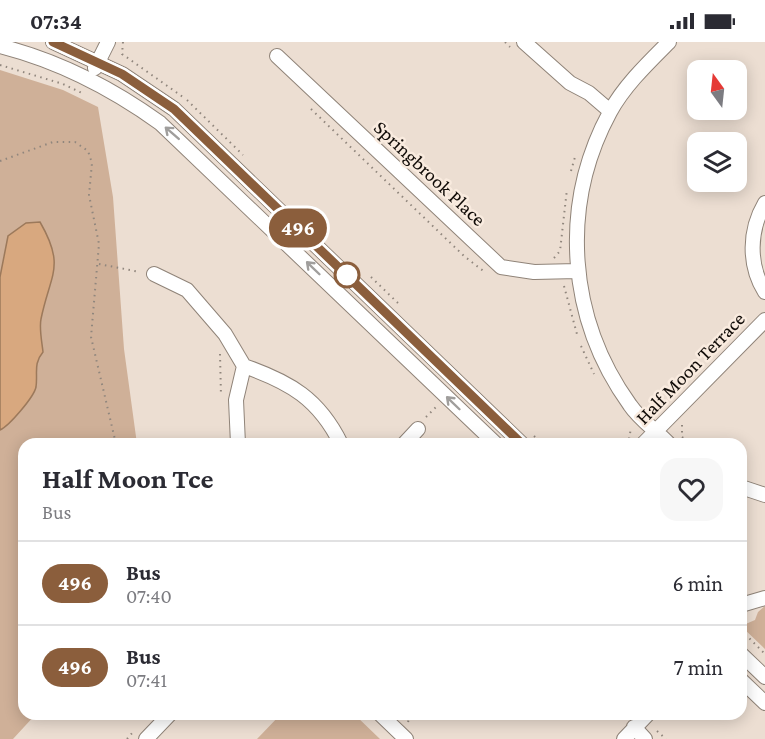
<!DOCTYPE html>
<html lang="en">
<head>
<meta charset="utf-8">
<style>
	:root { --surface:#fff; --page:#f7f7f7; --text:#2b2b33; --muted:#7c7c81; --line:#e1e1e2 }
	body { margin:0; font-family:"Crimson Pro",serif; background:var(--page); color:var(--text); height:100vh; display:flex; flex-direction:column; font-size:22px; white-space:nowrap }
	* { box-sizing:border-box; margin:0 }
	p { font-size:20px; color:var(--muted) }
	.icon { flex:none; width:33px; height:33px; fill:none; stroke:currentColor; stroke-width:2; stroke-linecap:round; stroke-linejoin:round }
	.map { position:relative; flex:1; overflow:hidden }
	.side { position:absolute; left:18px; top:396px; width:729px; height:282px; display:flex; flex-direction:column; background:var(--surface); border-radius:18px; box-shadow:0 3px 15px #0003 }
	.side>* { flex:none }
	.badge { padding:0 12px; border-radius:20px; font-size:21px; line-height:39px }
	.needle { width:39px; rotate:345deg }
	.buttons { position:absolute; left:687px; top:18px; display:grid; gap:12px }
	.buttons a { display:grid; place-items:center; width:60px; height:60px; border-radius:12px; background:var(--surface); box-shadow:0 3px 15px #0003; font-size:30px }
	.map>.badge { position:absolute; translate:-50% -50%; box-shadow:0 0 0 3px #fff }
	.round { display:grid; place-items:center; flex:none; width:63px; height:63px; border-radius:18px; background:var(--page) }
	.head { display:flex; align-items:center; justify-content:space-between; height:102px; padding:0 24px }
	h1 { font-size:28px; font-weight:700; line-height:45px }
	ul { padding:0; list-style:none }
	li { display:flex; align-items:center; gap:18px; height:84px; padding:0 24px; border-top:2px solid var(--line) }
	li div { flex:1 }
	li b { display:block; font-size:22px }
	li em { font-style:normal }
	li .badge { min-width:66px; font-weight:700; text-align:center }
	.status { display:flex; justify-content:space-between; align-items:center; height:42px; padding:0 30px; background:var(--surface); direction:ltr }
	.status svg { height:16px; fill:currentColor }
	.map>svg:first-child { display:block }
	.green { fill:#cfb098 }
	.water { fill:#d8a87f; stroke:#9c795b; stroke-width:1.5 }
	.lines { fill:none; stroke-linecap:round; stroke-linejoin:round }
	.minor-casing { stroke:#8f8378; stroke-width:16 }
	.path { stroke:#90867d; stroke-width:2; stroke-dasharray:1.5 4.5; stroke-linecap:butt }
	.minor { stroke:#fff; stroke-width:14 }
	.oneway { stroke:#a09e9c }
	.line-casing { stroke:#fff; stroke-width:14 }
	.line { stroke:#8b5e3c; stroke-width:9 }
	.stop-dot { fill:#fff; stroke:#8b5e3c; stroke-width:3 }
	.labels { text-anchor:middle; stroke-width:5; stroke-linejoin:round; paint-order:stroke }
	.street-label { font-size:20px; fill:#110c08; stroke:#f9ebdf }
</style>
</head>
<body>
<div class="status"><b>07:34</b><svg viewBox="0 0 49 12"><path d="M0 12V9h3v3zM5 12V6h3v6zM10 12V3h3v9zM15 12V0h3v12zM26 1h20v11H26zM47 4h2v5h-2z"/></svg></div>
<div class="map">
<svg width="765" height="697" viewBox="0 0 765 697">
	<rect width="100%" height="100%" fill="#ecded2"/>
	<path class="green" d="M0,28L63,48L98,65L113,155L124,307L137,402H24V672H36L13,697H0Z
		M765,564V607L741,584L755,578L758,570Z
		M281,672H354L380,697H257Z"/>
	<path class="water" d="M40,180C66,225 50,232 41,277C39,287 42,300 43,310C33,322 38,331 36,345C34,355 9,384 0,388V235L8,194L26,181Z"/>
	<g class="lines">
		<g class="minor-casing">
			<path id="minor" d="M53,0L122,32L174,67L522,402
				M524,0L570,41L589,51L610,69
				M669,0C648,21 624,44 610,70C559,164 568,277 630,363C640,378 657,389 669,402
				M0,4C59,19 110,45 160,81L496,402
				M277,14L501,225L534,230L577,229
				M95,26L108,0
				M765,161C749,188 748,223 765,250
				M154,232L187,248L225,292L244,324
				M238,402L236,358L244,324C290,340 319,357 341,402
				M404,402L418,387
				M643,402L765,278
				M741,445L765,453
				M741,563L765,556
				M741,612L765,635
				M741,638L765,661
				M380,672L406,697
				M634,685L645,697
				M146,697L170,672
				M624,697L648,672"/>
		</g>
		<path class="path" d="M123,0L122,12L183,55
			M505,0L510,5
			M0,23L63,42L84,52
			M187,58L243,113
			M311,67L464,214L486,231
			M0,119L53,100H75L88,109L92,121L89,153L99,202L91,295L116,402
			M571,129L575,115
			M554,216L560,209L567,147
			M99,222L140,230
			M371,235L401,264
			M564,244L578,296
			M581,304L594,332
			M220,312L221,354
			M426,375L437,364
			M682,383V395L692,402
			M534,394L543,402
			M629,397L631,386
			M741,588L765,612
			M408,680L411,672
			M657,689L666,697
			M127,697L133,690"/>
		<use href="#minor" class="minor"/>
	</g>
	<defs><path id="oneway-shaft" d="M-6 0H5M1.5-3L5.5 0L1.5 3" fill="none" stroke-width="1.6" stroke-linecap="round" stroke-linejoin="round" transform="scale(1.5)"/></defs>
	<g class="oneway">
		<use href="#oneway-shaft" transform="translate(172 91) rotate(-139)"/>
		<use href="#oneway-shaft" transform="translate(313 226) rotate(-136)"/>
		<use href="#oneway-shaft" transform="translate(453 361) rotate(-136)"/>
	</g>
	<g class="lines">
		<g class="line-casing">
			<path id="line" d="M53,0L122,32L174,67L522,402"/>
		</g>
		<use href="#line" class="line"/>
	</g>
	<circle class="stop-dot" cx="347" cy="233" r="12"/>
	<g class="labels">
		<g class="street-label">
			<text transform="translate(430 131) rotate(43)" y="7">Springbrook Place</text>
			<text transform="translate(690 326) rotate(-46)" y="7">Half Moon Terrace</text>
		</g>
	</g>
</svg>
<div class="buttons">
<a><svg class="needle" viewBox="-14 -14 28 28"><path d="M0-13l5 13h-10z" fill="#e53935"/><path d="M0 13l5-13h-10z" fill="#7c7c81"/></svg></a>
<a><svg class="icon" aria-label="layers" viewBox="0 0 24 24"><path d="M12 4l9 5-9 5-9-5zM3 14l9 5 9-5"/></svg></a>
</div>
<b class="badge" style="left:298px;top:186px;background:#8b5e3c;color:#fff">496</b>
<section class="side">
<div class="head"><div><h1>Half Moon Tce</h1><p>Bus</p></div><a class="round"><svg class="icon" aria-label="heart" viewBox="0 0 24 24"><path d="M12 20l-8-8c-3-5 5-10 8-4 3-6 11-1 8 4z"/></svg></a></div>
<ul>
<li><span class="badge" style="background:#8b5e3c;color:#fff">496</span><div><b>Bus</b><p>07:40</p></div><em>6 min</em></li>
<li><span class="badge" style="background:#8b5e3c;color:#fff">496</span><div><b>Bus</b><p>07:41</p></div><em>7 min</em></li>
</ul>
</section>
</div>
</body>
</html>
